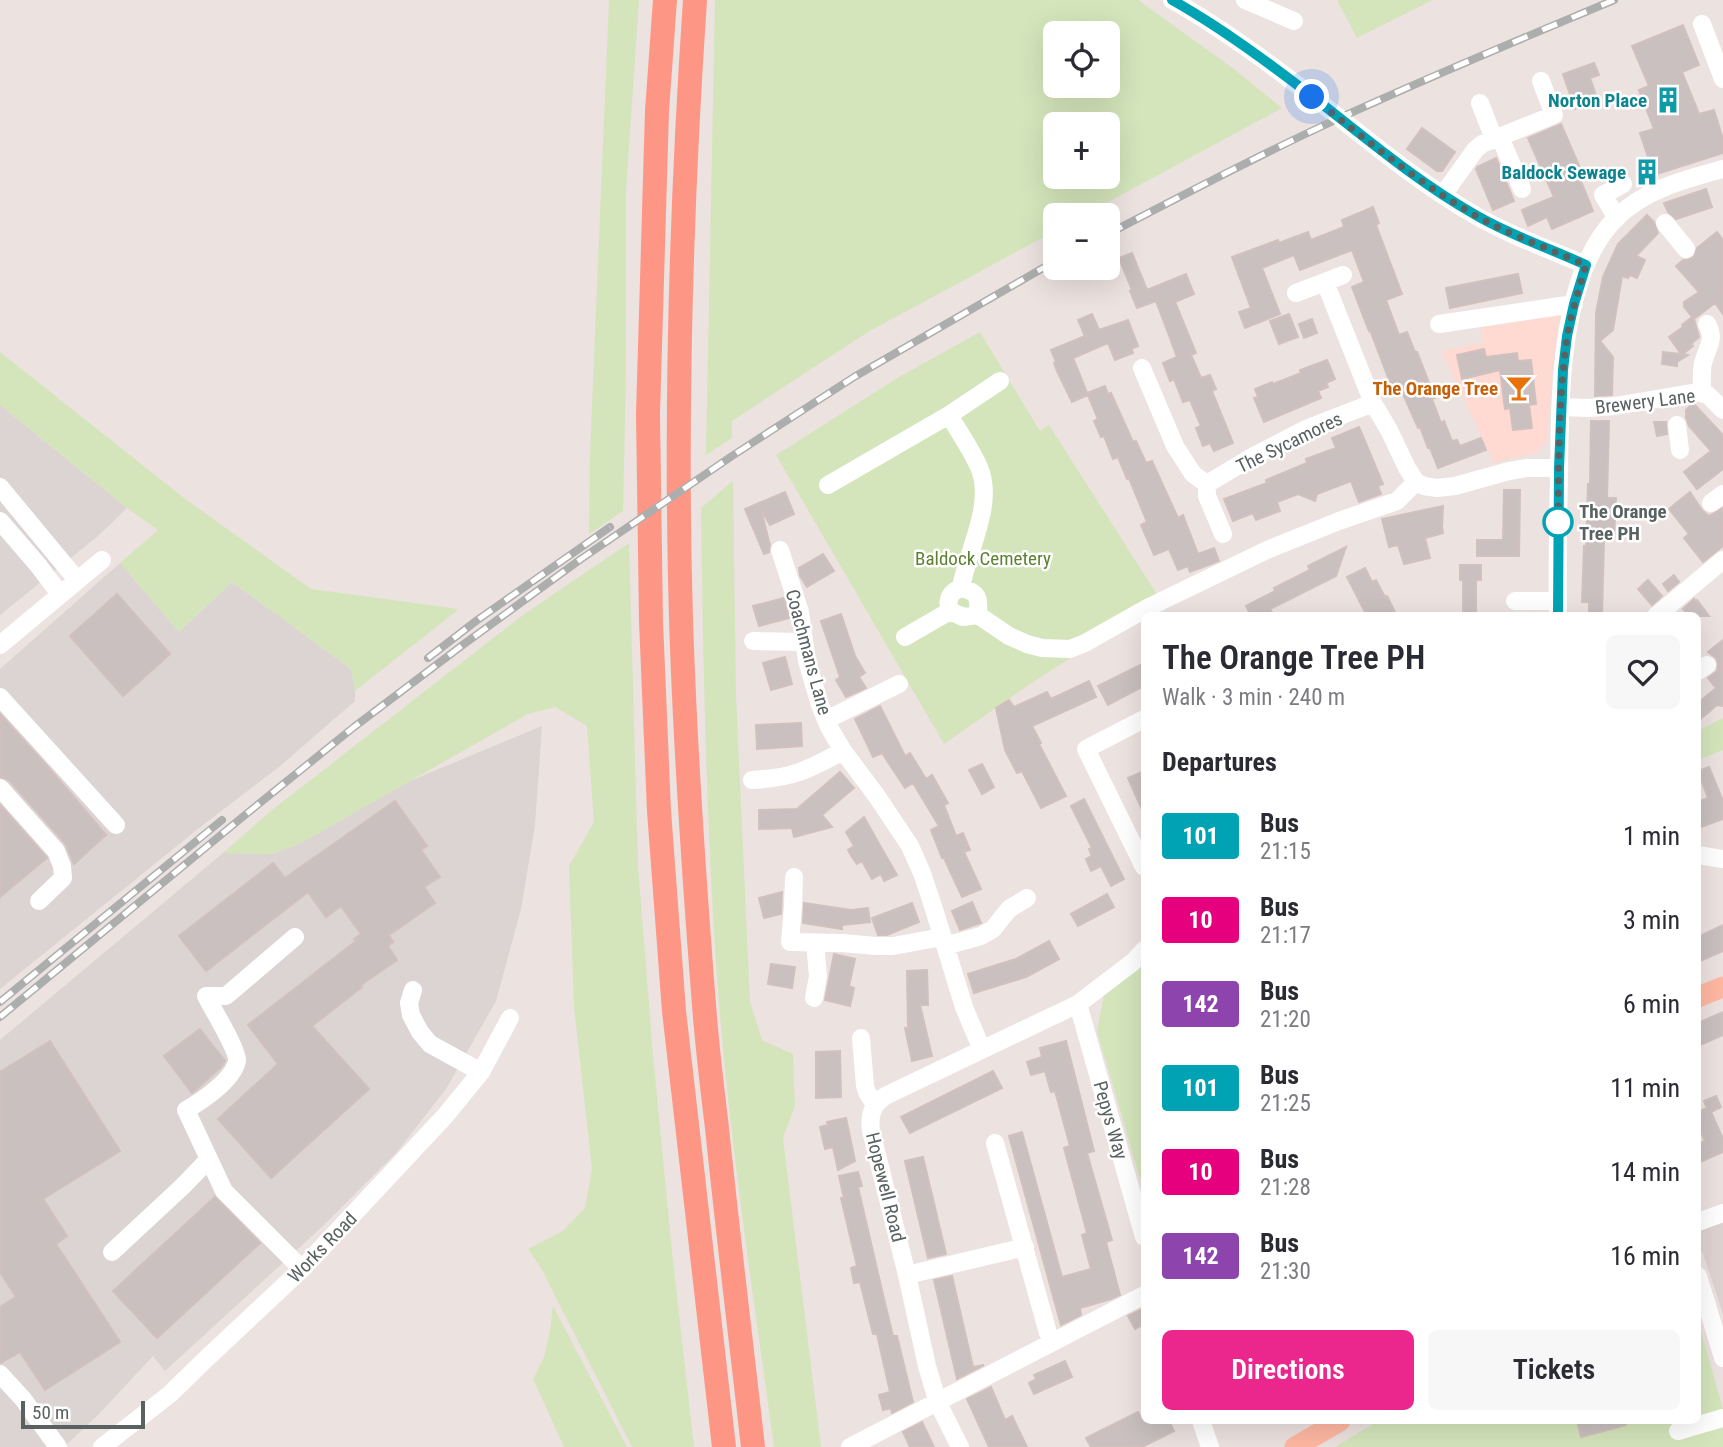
<!DOCTYPE html>
<html lang="en">
<head>
<meta charset="utf-8">
<style>
	:root { --surface:#fff; --page:#f7f7f7; --text:#2b2b33; --muted:#7c7c81; --accent:#eb278e }
	body { margin:0; font-family:"Roboto Condensed",sans-serif; background:var(--page); color:var(--text); height:100vh; display:flex; flex-direction:column; font-size:26px; white-space:nowrap }
	* { box-sizing:border-box; margin:0 }
	p { font-size:23px; color:var(--muted) }
	.icon { flex:none; width:38px; height:38px; fill:none; stroke:currentColor; stroke-width:2; stroke-linecap:round; stroke-linejoin:round }
	.map { position:relative; flex:1; overflow:hidden }
	.drawer { position:absolute; left:1141px; top:612px; width:560px; height:812px; display:flex; flex-direction:column; background:var(--surface); border-radius:10px; box-shadow:0 7px 28px #0002 }
	.drawer>* { flex:none }
	.badge { padding:0 14px; border-radius:5px; font-size:24px; line-height:46px }
	.controls { position:absolute; left:1043px; top:21px; display:grid; gap:14px }
	.controls a { display:grid; place-items:center; width:77px; height:77px; border-radius:10px; background:var(--surface); box-shadow:0 7px 28px #0002; font-size:35px }
	.scale { position:absolute; left:21px; bottom:18px; width:124px; box-sizing:border-box; padding-left:7px; border:4px solid #596161; border-top:0; font-size:19px; line-height:24px; white-space:nowrap; color:#596161; -webkit-text-stroke:5px #fff; paint-order:stroke }
	.you { position:absolute; width:35px; height:35px; margin:-18px; border:5px solid #fff; border-radius:50%; background:#1a73e8; box-shadow:0 0 0 10px #1a73e833 }
	.map>.badge { position:absolute; translate:-50% -50%; box-shadow:0 0 0 4px #fff }
	h2 { padding:0 21px; font-size:26px; line-height:63px }
	.round { display:grid; place-items:center; flex:none; width:74px; height:74px; border-radius:10px; background:var(--page) }
	.head { display:flex; align-items:center; justify-content:space-between; height:119px; padding:0 21px }
	h1 { font-size:33px; font-weight:600; line-height:52px }
	.action { display:flex; gap:14px; margin-top:auto; padding:14px 21px }
	.action a { flex:1; height:80px; border-radius:10px; background:var(--accent); color:#fff; font-size:28px; font-weight:600; line-height:80px; text-align:center }
	.action a+a { background:var(--page); color:var(--text) }
	ul { padding:0; list-style:none }
	li { display:flex; align-items:center; gap:21px; height:84px; padding:0 21px }
	li div { flex:1 }
	li b { display:block; font-size:26px }
	li em { font-style:normal }
	li .badge { min-width:77px; font-weight:700; text-align:center }
	.map>svg:first-child { display:block }
	.commercial { fill:#fedad3 }
	.industrial { fill:#dbd4d3 }
	.education { fill:#ded3d1 }
	.green { fill:#d4e5bb; fill-rule:evenodd }
	.building { fill:#c9c0bf; stroke:#d1c0be; stroke-width:2 }
	.lines { fill:none; stroke-linecap:round; stroke-linejoin:round }
	.minor { stroke:#fff; stroke-width:18 }
	.major { stroke:#ffb8a2; stroke-width:21 }
	.highway { stroke:#fe9685; stroke-width:24 }
	.rail-casing { stroke:#acadad; stroke-width:8 }
	.rail { stroke:#fff; stroke-width:5; stroke-dasharray:16; stroke-linecap:butt }
	.line-casing { stroke:#fff; stroke-width:16 }
	.line { stroke:#00a3b4; stroke-width:10 }
	.walk { stroke:#596161; stroke-width:7; stroke-dasharray:0 12.6 }
	.stop-dot { fill:#fff; stroke:#00a3b4; stroke-width:3.5 }
	.labels { text-anchor:middle; stroke-width:5; stroke-linejoin:round; paint-order:stroke }
	.culture-label { font-size:19px; font-weight:bold; fill:#0d838f; stroke:#fff; text-anchor:end }
	.food-label { font-size:19px; font-weight:bold; fill:#c56008; stroke:#fff; text-anchor:end }
	.street-label { font-size:19px; fill:#596161; stroke:#fff }
	.stop-label { font-size:19px; font-weight:bold; fill:#596161; stroke:#fff; text-anchor:start }
	.park-label { font-size:19px; fill:#5d8031; stroke:#fff }
</style>
</head>
<body>
<div class="map">
<svg width="1723" height="1447" viewBox="0 0 1723 1447">
	<rect width="100%" height="100%" fill="#ece2e0"/>
	<path class="commercial" d="M1560,311L1553,365L1547,437L1544,445L1539,451L1531,454L1494,463L1441,351L1483,343L1481,328Z"/>
	<path class="industrial" d="M0,405L127,508L98,536L0,615Z
		M120,563L179,632L232,582L351,669L355,691V701L279,767L199,828L0,989V669Z
		M542,726L535,825L521,909L496,1001L446,1089L396,1153L324,1225L165,1371L153,1356L98,1415L64,1447H0V1040L223,853L272,854L301,843L405,783Z"/>
	<path class="education" d="M1723,1220V1315L1711,1277L1703,1254L1698,1245V1234L1703,1228Z"/>
	<path class="green" d="M609,0H639L626,192V371L623,511L589,534L590,455Z
		M715,0H1138L1234,69L1282,108L1084,215H1055V231L868,332L732,421V438L706,455ZM1055,33H1108V86H1055ZM1055,124H1108V177H1055Z
		M1337,0H1433L1357,38Z
		M980,332L1040,431L1049,425L1163,604L1086,648L1033,682L944,744L776,455L899,377Z
		M0,352L184,498L311,589L459,609L355,691L351,669L232,582L179,632L120,563L158,530L127,508L0,405Z
		M733,481L736,696L750,1002L762,1040L793,1054L795,1106L783,1138L821,1447H774C752,1286 727,1125 716,963C706,812 703,660 701,508Z
		M629,543L638,866L653,1055L672,1252L694,1447H632L541,1268L528,1249L563,1231L585,1208L592,1169L574,1007L569,866L594,822L587,726L555,707L528,714L301,843L272,854L223,853L272,810L523,615Z
		M1723,718V750L1698,760V731Z
		M1144,959V1192L1097,1031L1104,995Z
		M553,1306L627,1447H564L533,1379L544,1357L550,1331Z
		M1698,1321L1723,1409V1447H1335L1378,1421H1698Z"/>
	<path class="building" d="M1683,25L1699,65L1682,72L1699,114L1714,110L1723,139V153L1654,175L1640,133L1654,129L1639,90L1649,86L1632,46Z
		M1594,63L1599,75L1590,78L1598,101L1575,109L1563,74Z
		M1561,124L1584,177L1580,179L1593,211L1552,229L1547,217L1528,226L1522,210L1554,197L1528,138Z
		M1422,128L1455,152L1442,171H1437L1407,149Z
		M1496,158L1514,201L1493,210L1476,169L1477,167Z
		M1706,189L1712,207L1676,219L1668,212L1664,203Z
		M1373,207L1379,223L1376,225L1402,294L1386,300L1399,335L1407,332L1415,352H1417L1435,398L1432,399L1441,423L1444,421L1452,441L1457,440L1460,446L1481,438L1486,450L1438,468L1430,448H1428L1420,427L1418,428L1399,385L1392,388L1370,330L1369,331L1352,287L1364,282L1352,250L1300,270L1294,255L1262,268L1280,314L1245,328L1239,312L1251,308L1232,257L1278,240L1279,243L1308,232L1311,240L1344,227L1342,220Z
		M1647,215L1654,222L1658,233L1636,256L1645,260L1637,278L1630,275L1628,278L1622,276L1613,330L1600,341L1613,357L1612,395L1595,396L1596,313L1603,277L1618,244Z
		M1717,232L1723,240V314L1715,303L1694,319L1699,337L1691,344L1693,346L1683,354L1688,355L1677,362V366L1662,364L1663,352L1681,354L1669,337L1683,327L1682,325L1692,317L1684,307V302L1699,292L1676,266L1683,260H1688L1694,257L1697,248Z
		M1132,253L1147,290L1186,274L1194,294L1175,302L1196,353L1191,355L1201,378L1210,375L1216,389L1212,391L1233,443L1214,451L1210,443L1203,446L1196,428L1201,426L1190,400L1183,402L1174,379L1170,381L1163,363L1177,357L1156,301L1137,308L1130,291L1132,290L1119,258Z
		M1518,274L1522,293L1450,308L1446,288Z
		M1092,314L1099,330L1128,320L1138,346L1131,349L1133,353L1115,360L1108,343L1073,358L1088,395L1072,402L1057,371L1054,363L1056,362L1051,350L1085,336L1078,320Z
		M1289,314L1298,337L1279,344L1270,321Z
		M1312,319L1317,333L1304,338L1299,324Z
		M1484,349L1486,357L1517,353L1518,361L1531,360L1536,404L1529,405L1532,428L1513,430L1510,408L1505,409L1500,370L1462,379L1457,355Z
		M1327,360L1335,379L1326,383L1328,387L1318,391L1321,398L1264,422L1254,398L1258,397L1255,389L1272,382L1273,384L1301,373L1300,370Z
		M1105,386L1108,394L1111,393L1133,442L1136,441L1146,463L1152,461L1178,518L1183,515L1198,554L1214,548L1219,561L1190,572L1188,566L1178,570L1169,549L1154,555L1141,525L1147,522L1129,478L1127,479L1118,457L1113,459L1104,436L1101,437L1094,421L1098,419L1087,393Z
		M1692,404H1694L1723,435V469L1697,489L1684,472L1711,451L1689,426L1686,418V410Z
		M1591,421H1609L1607,498H1616L1614,537H1607L1606,540H1604L1602,616H1589V602H1582L1584,546H1586L1588,484H1590Z
		M1654,422H1666L1667,434L1657,436Z
		M1359,427L1383,484L1378,486L1381,494L1359,502L1351,481L1317,494L1315,501L1298,494L1277,502L1280,511L1256,520L1253,513L1233,521L1224,499L1267,483L1266,480L1307,463L1306,459L1336,448L1332,438Z
		M1504,490H1520L1519,556H1477V540H1503Z
		M785,492L794,514L770,525L761,510L770,545L769,552L764,554L745,509Z
		M1690,492L1702,510L1709,516L1723,508V546L1703,562L1684,538L1689,534L1669,509Z
		M1443,506L1442,527L1443,533L1425,538L1430,558L1404,564L1398,545L1389,547L1382,519Z
		M1346,547L1336,576L1270,609L1274,616H1251L1246,606L1275,591L1274,588L1310,570L1308,566Z
		M823,554L834,571L807,587L800,576L799,568Z
		M1460,565H1481V580H1476V616H1463V580H1460Z
		M1365,568L1372,582L1376,580L1385,597L1387,596L1397,616H1367L1347,577Z
		M1674,575L1679,582L1668,591L1663,584Z
		M1648,580L1662,596L1652,605L1638,589Z
		M117,594L170,654L123,696L70,636Z
		M784,598L789,618L759,626L753,606Z
		M1694,599L1695,601L1697,600L1709,616H1689L1683,609Z
		M841,614L855,656L865,673L859,677L866,688L846,697L836,680L840,677L821,621Z
		M1723,640V706L1717,705L1698,721V703L1716,688L1708,678L1717,671L1718,664L1716,658L1708,652Z
		M785,657L792,684L771,690L763,663Z
		M1144,663V686L1108,705L1098,686Z
		M1089,681L1096,697L1032,726L1041,743L1039,744L1066,796L1041,808L1022,771L1017,773L1005,750L996,708L1009,700L1014,707L1047,692L1051,699Z
		M880,706L905,756L910,753L926,779L932,775L948,803L944,805L956,836L963,833L970,850L964,852L981,889L962,897L944,858H942L931,830L939,826L913,783L905,788L882,753L873,757L855,719Z
		M0,714L47,766L106,835L74,864L65,843L9,780L0,777Z
		M801,723L802,746L757,749L756,725Z
		M982,764L994,787L982,794L969,770Z
		M1709,767L1723,801V819L1698,828V802L1708,798L1698,771Z
		M1144,771V814L1128,778Z
		M840,772L854,788L822,815L832,827L794,837L792,828L759,829V810L797,809Z
		M1084,799L1124,879L1111,886L1101,866L1091,871L1086,859L1092,856L1089,849L1092,848L1071,806Z
		M395,801L427,846L421,850L440,877L424,887L435,903L389,935L393,942L388,946L397,960L361,985L362,987L312,1026L369,1089L271,1178L218,1119L278,1064L248,1025L356,941L354,939L361,934L341,906L326,917L308,892L206,971L179,936L273,863L285,878Z
		M0,805L47,858L0,897Z
		M864,817L882,849L897,875L884,881L881,874L872,879L862,861L857,864L852,857L848,850L854,846L846,832Z
		M782,892L781,914L764,918L759,898Z
		M1107,894L1114,907L1078,926L1071,914Z
		M972,902L981,923L960,930L952,911Z
		M804,903L851,910L868,908L870,922L842,925V929L803,923Z
		M912,903L919,922L887,935H878L872,918Z
		M1723,925V951L1698,962V937Z
		M1049,941L1059,959L1026,977L974,993L968,974L1016,959Z
		M834,954L855,959L849,986L854,988L850,1006L825,1000Z
		M771,964L795,967L792,988L768,984Z
		M927,970L928,1005H920L932,1056L912,1061L905,1028H908L907,971Z
		M1723,1012V1035L1698,1046V1023Z
		M200,1029L225,1061L221,1067L192,1093L164,1056Z
		M50,1041L120,1151L43,1199L67,1236L56,1244L120,1342L45,1390L20,1352L0,1363V1307L16,1297L0,1272V1072Z
		M1066,1041L1094,1151L1087,1153L1112,1240L1106,1242L1120,1295L1111,1299L1080,1308L1081,1315L1061,1325L1009,1136L1022,1132L1062,1277L1091,1269L1082,1235L1087,1233L1064,1148L1070,1146L1055,1091L1051,1092L1045,1071L1031,1075L1027,1062L1042,1057L1040,1048Z
		M840,1051L841,1097L816,1098V1052Z
		M993,1071L1002,1088L910,1133L901,1117Z
		M1716,1096L1721,1107L1711,1112L1723,1139V1152L1698,1163V1144L1705,1141L1698,1125V1112L1707,1108L1704,1101Z
		M846,1118L855,1161L838,1170L833,1147L825,1149L820,1127L828,1125L827,1122Z
		M923,1157L946,1254L928,1258L905,1161Z
		M858,1172L862,1186L858,1187L884,1299L893,1336H897L913,1402L892,1413L891,1408L883,1410L879,1395L890,1392L877,1334H873L860,1282L854,1283L851,1268L857,1266L841,1198H844L839,1176Z
		M215,1197L260,1243L157,1338L113,1291Z
		M952,1276L973,1367L984,1365L957,1379L934,1280Z
		M1144,1308V1324L1135,1329L1128,1316Z
		M1065,1361L1072,1377L1034,1394L1029,1383L1036,1379L1034,1375Z
		M991,1387L1005,1420L1012,1416L1027,1447H989L967,1399Z
		M1138,1412L1143,1421H1169L1174,1431L1142,1447H1091L1086,1438Z
		M1577,1421H1625L1626,1425L1581,1437Z
		M922,1422L934,1447H910L903,1432Z"/>
	<g class="lines">
		<path class="minor" d="M1172,0C1222,28 1269,63 1313,97C1366,138 1416,181 1473,214C1509,235 1548,249 1586,265
			M1245,0L1294,21
			M1702,24L1723,79
			M1480,103L1494,139
			M1500,137L1522,189
			M1443,195L1475,150L1482,144L1554,115L1541,81
			M1617,218L1603,195L1623,184
			M1665,223L1686,249
			M1325,282L1343,275
			M1296,293L1325,282L1373,403L1389,430L1407,468L1416,482L1424,486L1437,488L1455,486L1509,471L1527,468H1559
			M1439,324L1574,304
			M1142,368L1175,446L1193,474L1207,484L1252,457L1306,429L1373,403
			M1702,392C1702,382 1701,372 1703,363C1707,347 1716,340 1707,324
			M1561,407L1588,408L1615,406L1697,392L1708,395L1723,410
			M1677,425L1680,450
			M1207,484V496L1223,534
			M828,485L949,415
			M0,487L77,580
			M1711,503L1723,494
			M0,521L38,565L60,594
			M780,550L800,612L807,661L820,705L829,727L843,751L876,795L910,846L922,873L933,906L964,1007L982,1050
			M961,588C967,551 995,504 979,467C971,449 959,432 949,415L1000,381
			M961,588C979,592 979,598 978,615L963,617L950,611C946,600 950,592 961,588Z
			M1515,601H1558
			M978,615L1009,636L1027,644L1042,648L1070,649L1085,643L1147,608L1267,550L1339,521L1397,501L1416,482
			M1558,616C1557,570 1558,523 1559,477C1560,399 1558,275 1617,217C1646,189 1686,179 1723,169
			M1656,616L1723,560
			M905,637L950,611
			M753,641L804,642
			M0,645L102,560
			M1698,671L1707,665
			M0,697L116,825
			M1144,719L1086,749L1144,867
			M826,720L899,684
			M752,780C793,778 808,770 843,751
			M0,788L56,851L62,866L63,878L39,901
			M1698,855L1723,859
			M794,877L793,906L790,942L842,943L876,946H893L942,937
			M295,937L226,996H206C212,1008 238,1050 237,1061C233,1080 202,1101 186,1110L224,1191L302,1269
			M945,946L981,936L993,929L1009,909L1027,898
			M413,990L409,1003L411,1015L420,1032L430,1044L481,1072
			M814,998L818,976L815,943
			M1078,1004L1144,1237
			M861,1038L865,1086L867,1092L875,1105
			M995,1143L1048,1333
			M1698,1222L1723,1213
			M112,1252L183,1186L209,1159
			M907,1275L1025,1247
			M1698,1276L1723,1358
			M0,1374L23,1399L58,1447
			M1201,1421L1210,1447
			M1678,1431L1723,1418
			M102,1447L170,1394L208,1357L302,1269L445,1116L481,1072L510,1018
			M850,1447L1144,1295
			M960,1447L938,1403L927,1366L907,1275L871,1131C869,1115 872,1104 887,1095L1078,1004L1133,962L1144,950"/>
		<path class="major" d="M1698,997L1723,987
			M1295,1447L1340,1421"/>
		<path class="highway" d="M665,0L657,111L648,414L651,621L659,811L674,1011L724,1447
			M695,0C681,206 675,413 681,619C685,748 694,877 704,1005C707,1046 712,1087 717,1128C728,1235 741,1341 753,1447"/>
		<g class="rail-casing">
			<path id="rail" d="M1108,234C1177,198 1246,162 1316,129C1414,83 1514,42 1614,0
				M428,658L476,621L610,527
				M0,1002L222,820
				M0,1017L245,815L354,727L464,644L581,559L732,456L854,377L1055,261"/>
		</g>
		<use href="#rail" class="rail"/>
	</g>
	<g class="lines">
		<g class="line-casing">
			<path id="line" d="M1172,0C1222,28 1269,63 1313,97C1366,138 1416,181 1474,214C1509,235 1549,248 1586,265L1574,304L1567,336L1563,370L1559,468L1558,616"/>
		</g>
		<use href="#line" class="line"/>
		<path class="walk" d="M1312,97C1364,138 1416,181 1473,214C1509,235 1548,248 1586,265C1579,289 1571,313 1567,338C1558,400 1559,464 1558,527V522"/>
	</g>
	<defs>
		<g id="building-bare" transform="scale(2.1)"><path d="M-4-6H4V6H1V3H-1V6H-4ZM-2.5-4.3h1.7v1.8h-1.7ZM.8-4.3h1.7v1.8H.8ZM-2.5-1h1.7V.8h-1.7ZM.8-1h1.7V.8H.8Z" fill="#0f9aa8" stroke="#fff" stroke-width="2.5" paint-order="stroke"/></g>
		<g id="bar-bare" transform="scale(2.1)"><path d="M-6-5H6L.8 .8V4.5H3.5V6h-7V4.5H-.8V.8Z" fill="#e8710a" stroke="#fff" stroke-width="2.5" paint-order="stroke"/></g>
	</defs>
	<g fill-rule="evenodd">
		<use href="#building-bare" x="1668" y="100"/>
		<use href="#building-bare" x="1647" y="172"/>
		<use href="#bar-bare" x="1519" y="388"/>
	</g>
	<circle class="stop-dot" cx="1558" cy="522" r="14"/>
	<g class="labels">
		<g class="culture-label">
			<text x="1647" y="107">Norton Place</text>
			<text x="1626" y="179">Baldock Sewage</text>
		</g>
		<g class="food-label">
			<text x="1498" y="395">The Orange Tree</text>
		</g>
		<g class="street-label">
			<text transform="translate(1645 401) rotate(-7)" y="7">Brewery Lane</text>
			<text transform="translate(1289 442) rotate(-26)" y="7">The Sycamores</text>
			<text transform="translate(809 652) rotate(75)" y="7">Coachmans Lane</text>
			<text transform="translate(1111 1120) rotate(74)" y="7">Pepys Way</text>
			<text transform="translate(886 1187) rotate(76)" y="7">Hopewell Road</text>
			<text transform="translate(322 1247) rotate(-46)" y="7">Works Road</text>
		</g>
		<g class="stop-label">
			<text x="1579" y="518">The Orange<tspan x="1579" dy="22">Tree PH</tspan></text>
		</g>
		<g class="park-label">
			<text x="983" y="565">Baldock Cemetery</text>
		</g>
	</g>
</svg>
<div class="controls">
<a><svg class="icon" aria-label="locate" viewBox="0 0 24 24"><circle cx="12" cy="12" r="6"/><path d="M12 2v4M12 18v4M2 12h4M18 12h4"/></svg></a>
<a>+</a>
<a>−</a>
</div>
<div class="scale">50 m</div>
<div class="you" style="left:1312px;top:97px"></div>
<section class="drawer">
<div class="head"><div><h1>The Orange Tree PH</h1><p>Walk · 3 min · 240 m</p></div><a class="round"><svg class="icon" aria-label="heart" viewBox="0 0 24 24"><path d="M12 20l-8-8c-3-5 5-10 8-4 3-6 11-1 8 4z"/></svg></a></div>
<h2>Departures</h2>
<ul>
<li><span class="badge" style="background:#00a3b4;color:#fff">101</span><div><b>Bus</b><p>21:15</p></div><em>1 min</em></li>
<li><span class="badge" style="background:#e6007e;color:#fff">10</span><div><b>Bus</b><p>21:17</p></div><em>3 min</em></li>
<li><span class="badge" style="background:#8e44ad;color:#fff">142</span><div><b>Bus</b><p>21:20</p></div><em>6 min</em></li>
<li><span class="badge" style="background:#00a3b4;color:#fff">101</span><div><b>Bus</b><p>21:25</p></div><em>11 min</em></li>
<li><span class="badge" style="background:#e6007e;color:#fff">10</span><div><b>Bus</b><p>21:28</p></div><em>14 min</em></li>
<li><span class="badge" style="background:#8e44ad;color:#fff">142</span><div><b>Bus</b><p>21:30</p></div><em>16 min</em></li>
</ul>
<div class="action"><a>Directions</a><a>Tickets</a></div>
</section>
</div>
</body>
</html>
